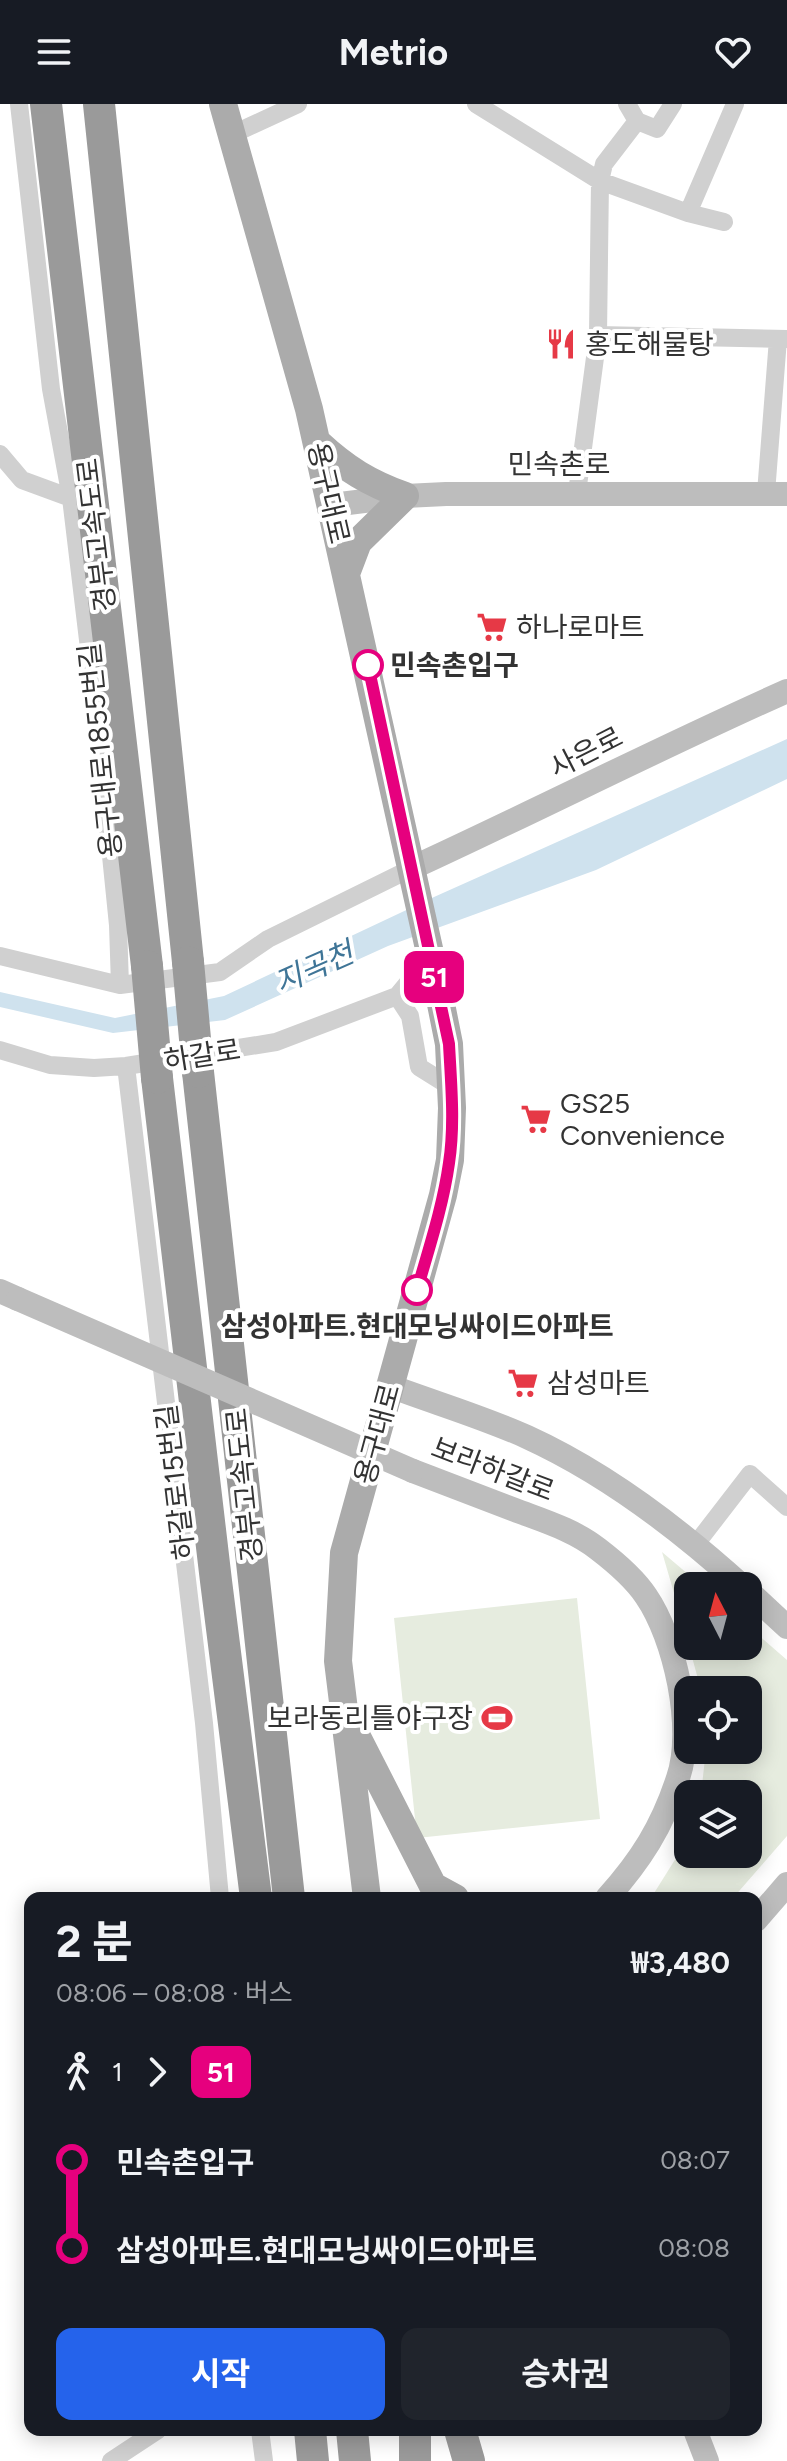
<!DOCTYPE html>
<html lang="ko">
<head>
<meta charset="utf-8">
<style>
	:root { --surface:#171b24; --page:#20242c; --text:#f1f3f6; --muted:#9ea1a6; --accent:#2563eb }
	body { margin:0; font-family:Figtree,"Noto Sans KR",sans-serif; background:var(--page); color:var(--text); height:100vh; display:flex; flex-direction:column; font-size:30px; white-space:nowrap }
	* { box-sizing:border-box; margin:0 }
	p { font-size:26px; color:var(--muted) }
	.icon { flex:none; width:44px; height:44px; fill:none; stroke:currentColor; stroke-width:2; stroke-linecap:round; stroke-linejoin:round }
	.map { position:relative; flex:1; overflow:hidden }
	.panel { position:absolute; left:24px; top:1788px; width:738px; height:544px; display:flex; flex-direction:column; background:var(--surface); border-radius:16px; box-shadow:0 4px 20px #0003 }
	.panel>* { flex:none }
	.badge { padding:0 16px; border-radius:12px; font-size:28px; line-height:52px }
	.needle { width:52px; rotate:354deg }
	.controls { position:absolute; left:674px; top:1468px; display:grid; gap:16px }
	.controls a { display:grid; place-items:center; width:88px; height:88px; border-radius:16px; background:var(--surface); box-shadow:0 4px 20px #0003; font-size:40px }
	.map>.badge { position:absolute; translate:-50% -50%; box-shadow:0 0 0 4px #fff }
	.legs { display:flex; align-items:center; gap:12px; height:88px; padding:0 32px; font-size:26px }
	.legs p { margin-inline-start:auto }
	.summary { display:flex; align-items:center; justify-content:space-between; height:136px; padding:0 32px }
	h1 { font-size:44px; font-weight:700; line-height:60px }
	.primary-button { display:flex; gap:16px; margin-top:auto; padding:16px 32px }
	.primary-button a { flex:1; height:92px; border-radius:16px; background:var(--accent); color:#fff; font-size:32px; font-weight:700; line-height:92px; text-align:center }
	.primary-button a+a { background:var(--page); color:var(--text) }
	ul { padding:0 32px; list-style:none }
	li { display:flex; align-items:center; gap:28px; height:88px; font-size:30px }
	li i { display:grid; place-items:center; width:12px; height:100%; margin:0 10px; background:currentColor }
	li i::after { content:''; width:20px; height:20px; margin:-10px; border:6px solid; border-radius:50%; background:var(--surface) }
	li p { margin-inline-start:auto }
	li:first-child i { background:linear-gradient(#0000 50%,currentColor 0) }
	li:last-child i { background:linear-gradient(currentColor 50%,#0000 0) }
	header { display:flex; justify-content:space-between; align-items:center; height:104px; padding:0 32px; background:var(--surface); font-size:36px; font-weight:700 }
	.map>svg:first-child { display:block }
	.green { fill:#e6ecdf }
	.water { fill:#cfe2ee }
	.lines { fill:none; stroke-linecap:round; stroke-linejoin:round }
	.street { stroke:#d0d0d0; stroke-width:18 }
	.secondary { stroke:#bdbdbd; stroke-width:24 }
	.primary { stroke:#ababab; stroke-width:28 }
	.highway { stroke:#9a9a9a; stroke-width:32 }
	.secondary-bridge { stroke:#bdbdbd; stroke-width:24 }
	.highway-bridge { stroke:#9a9a9a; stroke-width:32 }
	.line-1-casing { stroke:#fff; stroke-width:18 }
	.line-1 { stroke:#e6007e; stroke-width:12 }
	.stop-1-dot { fill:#fff; stroke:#e6007e; stroke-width:4 }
	.labels { text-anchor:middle; stroke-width:8; stroke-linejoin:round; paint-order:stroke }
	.poi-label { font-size:28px; fill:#333; stroke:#fff; text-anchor:start }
	.street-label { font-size:28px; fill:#333; stroke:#fff }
	.stop-label { font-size:28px; font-weight:bold; fill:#333; stroke:#fff; text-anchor:start }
	.water-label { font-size:30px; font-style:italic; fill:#3f7597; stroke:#fff }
</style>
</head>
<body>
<header><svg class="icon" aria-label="menu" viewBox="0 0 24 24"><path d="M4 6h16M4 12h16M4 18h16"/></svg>Metrio<svg class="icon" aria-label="heart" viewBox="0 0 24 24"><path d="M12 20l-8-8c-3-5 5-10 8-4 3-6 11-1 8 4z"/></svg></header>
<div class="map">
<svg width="787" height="2357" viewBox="0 0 787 2357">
	<rect width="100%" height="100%" fill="#fff"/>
	<path class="green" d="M662,1448L702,1482H688V1537Z
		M577,1494L600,1715L417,1734L394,1514Z
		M748,1522L787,1556V1732L733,1794H651L681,1746L688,1726V1750H748V1690H701L706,1646H748V1586H701L689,1542H748Z"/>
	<path class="water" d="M787,635V675L596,766L388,842L225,916L113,929L0,903V888L115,914L224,892L434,793Z"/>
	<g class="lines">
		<path class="street" d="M19,0L51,285L71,394L96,603L118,821L120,881L220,868L268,835L412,764
			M476,0L600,77L604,60L637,17
			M627,0L637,17L657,25L673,0
			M231,31L298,0
			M688,109L724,118
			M598,231L600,77L688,109L735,0
			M0,350L22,376L71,394
			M577,389L598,231L787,235
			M766,389L778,235
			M0,852L120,881
			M397,892L410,912L419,963L451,983
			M397,892L430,852
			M0,946L50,961L94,964L126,962L276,938L397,892
			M126,962L204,1619L220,1794
			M696,1440L750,1370L787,1403
			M260,2326L264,2357
			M111,2357L158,2326"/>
		<path class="secondary" d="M332,401L405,392L446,390H787
			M412,764C538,706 661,643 787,587
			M0,1187L18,1195
			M390,1282C435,1299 483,1313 527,1333C606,1369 678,1424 742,1482
			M413,1367C447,1380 481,1393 515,1406C544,1417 574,1426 598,1445C615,1458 634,1474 646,1492C675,1534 695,1625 678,1674C662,1723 641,1756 607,1794
			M748,1487L787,1523
			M756,1816L787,1780
			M695,2326L707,2357"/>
		<path class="primary" d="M223,0L309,305L438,885L449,940L452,1004L450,1056L443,1091L344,1449L338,1557L367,1794
			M318,339C346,365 369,379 405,392L358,438L347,467
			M352,1623L433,1782L455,1794"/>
		<path class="highway" d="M46,0L147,862
			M99,0L188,858
			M198,968L289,1794
			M157,974L216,1477L256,1794
			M310,2326L313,2357
			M352,2326L355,2357
			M415,2326V2357
			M460,2326L469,2357"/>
		<path class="secondary-bridge" d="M18,1195L413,1367"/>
		<path class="highway-bridge" d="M188,858L198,968
			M147,862L157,974"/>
	</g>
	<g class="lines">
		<g class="line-1-casing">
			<path id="line-1" d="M368,561L449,940C451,979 455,1020 449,1059C443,1102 429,1144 417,1186"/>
		</g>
		<use href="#line-1" class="line-1"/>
	</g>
	<defs>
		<g id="restaurant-bare" transform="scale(2.4)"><path d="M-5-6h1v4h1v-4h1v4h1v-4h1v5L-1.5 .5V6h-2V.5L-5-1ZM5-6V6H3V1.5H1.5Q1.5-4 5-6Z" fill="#e63946" stroke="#fff" stroke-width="2.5" paint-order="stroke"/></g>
		<g id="supermarket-bare" transform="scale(2.4)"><path d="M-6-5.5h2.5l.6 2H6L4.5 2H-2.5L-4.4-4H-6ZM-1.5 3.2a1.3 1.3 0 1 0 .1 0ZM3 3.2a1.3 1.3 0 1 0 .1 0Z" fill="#e63946" stroke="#fff" stroke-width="2.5" paint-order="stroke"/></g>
		<g id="stadium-bare" transform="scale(2.4)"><path d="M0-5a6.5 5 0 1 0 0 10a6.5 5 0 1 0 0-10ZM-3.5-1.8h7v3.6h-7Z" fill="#e63946" stroke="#fff" stroke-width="2.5" paint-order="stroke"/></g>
	</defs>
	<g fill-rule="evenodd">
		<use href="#restaurant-bare" x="561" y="240"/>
		<use href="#supermarket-bare" x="492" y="523"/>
		<use href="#supermarket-bare" x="536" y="1015"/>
		<use href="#supermarket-bare" x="523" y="1279"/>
		<use href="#stadium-bare" x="497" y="1614"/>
	</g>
	<g class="stop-1-dot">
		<circle cx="368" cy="561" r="14"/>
		<circle cx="417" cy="1186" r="14"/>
	</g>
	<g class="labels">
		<g class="poi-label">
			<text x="585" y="250">홍도해물탕</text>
			<text x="516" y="533">하나로마트</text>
			<text x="560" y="1009">GS25<tspan x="560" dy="32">Convenience</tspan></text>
			<text x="547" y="1289">삼성마트</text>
			<text x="473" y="1624" text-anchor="end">보라동리틀야구장</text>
		</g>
		<g class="street-label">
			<text x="559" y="370">민속촌로</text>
			<text transform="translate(329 389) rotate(77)" y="10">용구대로</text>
			<text transform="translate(96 431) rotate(-97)" y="10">경부고속도로</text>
			<text transform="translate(100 646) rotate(-96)" y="10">용구대로1855번길</text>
			<text transform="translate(586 648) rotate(-27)" y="10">사은로</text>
			<text transform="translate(202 951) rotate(-9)" y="10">하갈로</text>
			<text transform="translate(377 1330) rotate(-75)" y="10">용구대로</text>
			<text transform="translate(493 1365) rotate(21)" y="10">보라하갈로</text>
			<text transform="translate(175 1378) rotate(-97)" y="10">하갈로15번길</text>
			<text transform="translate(244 1381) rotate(-96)" y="10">경부고속도로</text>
		</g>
		<g class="stop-label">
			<text x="390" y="571">민속촌입구</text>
			<text x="417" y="1232" text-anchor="middle">삼성아파트.현대모닝싸이드아파트</text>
		</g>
		<g class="water-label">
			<text transform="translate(314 864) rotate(-24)" y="10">지곡천</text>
		</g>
	</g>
</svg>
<div class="controls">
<a><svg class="needle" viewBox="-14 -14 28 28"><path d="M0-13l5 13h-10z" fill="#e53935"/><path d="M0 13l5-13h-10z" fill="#9ea1a6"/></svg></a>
<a><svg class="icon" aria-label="locate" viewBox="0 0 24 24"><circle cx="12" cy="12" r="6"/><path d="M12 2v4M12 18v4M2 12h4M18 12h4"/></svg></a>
<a><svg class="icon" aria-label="layers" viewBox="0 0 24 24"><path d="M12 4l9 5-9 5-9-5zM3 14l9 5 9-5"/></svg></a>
</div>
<b class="badge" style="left:434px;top:873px;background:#e6007e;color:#fff">51</b>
<section class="panel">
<div class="summary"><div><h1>2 분</h1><p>08:06 – 08:08 · 버스</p></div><b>₩3,480</b></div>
<div class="legs"><svg class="icon" aria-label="walk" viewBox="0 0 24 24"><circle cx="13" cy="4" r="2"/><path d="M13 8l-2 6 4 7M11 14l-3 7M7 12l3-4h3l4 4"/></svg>1<svg class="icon" aria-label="forward" viewBox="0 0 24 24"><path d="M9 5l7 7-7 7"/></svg><b class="badge" style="background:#e6007e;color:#fff">51</b></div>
<ul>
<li><i style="color:#e6007e"></i><b>민속촌입구</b><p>08:07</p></li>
<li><i style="color:#e6007e"></i><b>삼성아파트.현대모닝싸이드아파트</b><p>08:08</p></li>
</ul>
<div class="primary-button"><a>시작</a><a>승차권</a></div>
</section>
</div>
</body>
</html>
